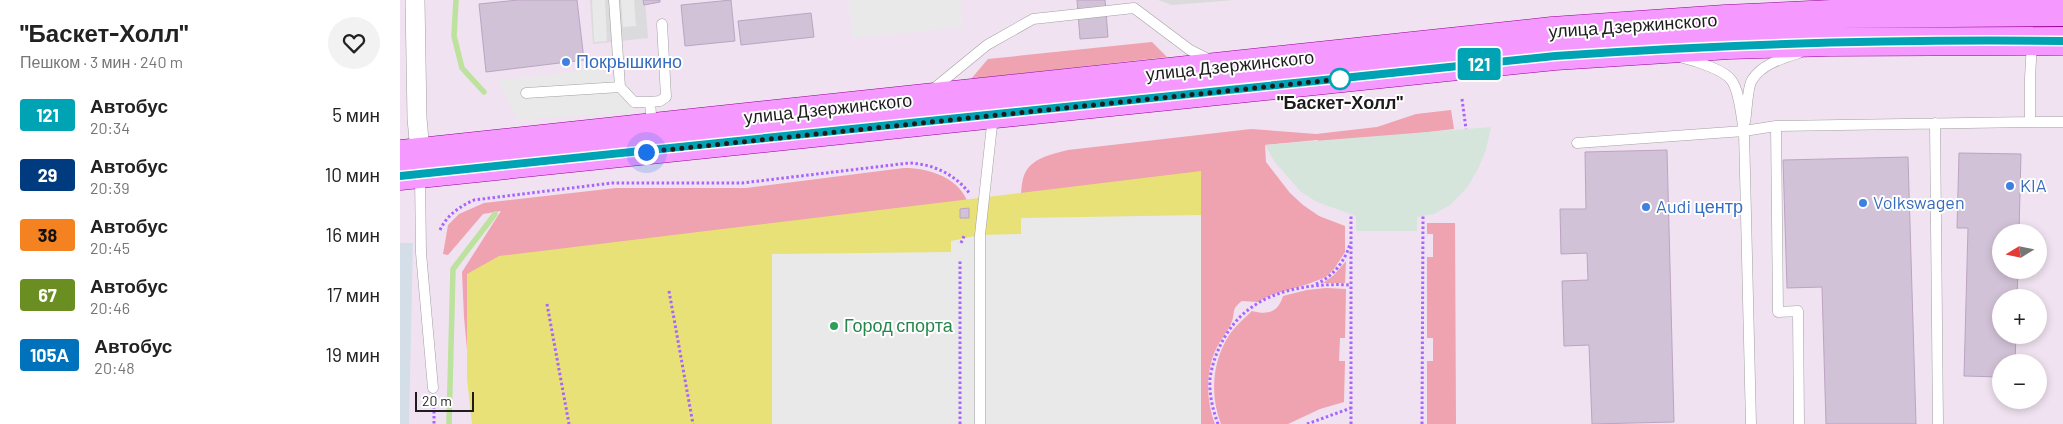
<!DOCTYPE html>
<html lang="ru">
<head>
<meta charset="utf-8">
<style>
	:root { --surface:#fff; --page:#f2f2f2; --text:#222; --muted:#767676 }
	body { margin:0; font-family:Barlow,sans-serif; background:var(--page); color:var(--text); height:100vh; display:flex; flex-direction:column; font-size:19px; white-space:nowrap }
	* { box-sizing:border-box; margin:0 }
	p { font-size:16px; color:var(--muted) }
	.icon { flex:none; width:28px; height:28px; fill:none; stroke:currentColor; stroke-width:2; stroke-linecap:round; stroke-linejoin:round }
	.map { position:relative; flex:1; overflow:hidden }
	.details { display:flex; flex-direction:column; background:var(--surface); width:400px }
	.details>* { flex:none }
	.badge { padding:0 10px; border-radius:4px; font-size:18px; line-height:32px }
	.needle { width:32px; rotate:260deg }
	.tools { position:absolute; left:1592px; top:224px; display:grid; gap:10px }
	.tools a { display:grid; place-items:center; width:55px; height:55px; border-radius:50%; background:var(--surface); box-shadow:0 2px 8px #0003; font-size:25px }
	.scale { position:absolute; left:15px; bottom:12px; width:59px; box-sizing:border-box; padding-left:5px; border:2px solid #1d1d1d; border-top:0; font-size:14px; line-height:18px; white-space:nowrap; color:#1d1d1d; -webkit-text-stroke:4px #fff; paint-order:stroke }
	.you { position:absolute; width:25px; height:25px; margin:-12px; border:4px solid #fff; border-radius:50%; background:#1a73e8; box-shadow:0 0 0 8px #1a73e833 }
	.map>.badge { position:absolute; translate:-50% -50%; box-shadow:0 0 0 2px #fff }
	.round { display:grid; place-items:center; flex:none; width:52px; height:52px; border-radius:26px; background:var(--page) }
	.summary { display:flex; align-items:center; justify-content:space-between; height:85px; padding:0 20px }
	h1 { font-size:24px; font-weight:700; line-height:38px }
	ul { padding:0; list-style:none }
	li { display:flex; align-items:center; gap:15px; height:60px; padding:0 20px }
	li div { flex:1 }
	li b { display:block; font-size:19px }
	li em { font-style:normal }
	li .badge { min-width:55px; font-weight:700; text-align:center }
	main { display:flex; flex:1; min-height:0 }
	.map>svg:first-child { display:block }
	.residential { fill:#dbdadc }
	.industrial { fill:#d3dee9 }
	.grass { fill:#efa2af }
	.pitch { fill:#e7e177 }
	.parking { fill:#e9e9e9 }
	.plaza { fill:#d6e5db }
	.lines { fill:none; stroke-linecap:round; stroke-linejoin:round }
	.stream { stroke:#bce29e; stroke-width:5.5 }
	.building { fill:#d2c2d7; stroke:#bca3c3 }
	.service-casing { stroke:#a1a1a1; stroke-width:11 }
	.minor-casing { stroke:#a1a1a1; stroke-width:20 }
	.primary-casing { stroke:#970097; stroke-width:29 }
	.path { stroke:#a764ff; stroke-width:3; stroke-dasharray:2.5 2.5; stroke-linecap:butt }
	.service { stroke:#fff; stroke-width:10 }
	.minor { stroke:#fff; stroke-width:19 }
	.primary { stroke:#f598ff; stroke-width:28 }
	.line-casing { stroke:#fff; stroke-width:11 }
	.line { stroke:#00a3b4; stroke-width:8 }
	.walk { stroke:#1d1d1d; stroke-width:5; stroke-dasharray:0 9 }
	.shop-dot { fill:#3f7fe0; stroke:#fff; stroke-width:2 }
	.stop-dot { fill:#fff; stroke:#00a3b4; stroke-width:2.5 }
	.leisure-dot { fill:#2e9e5b; stroke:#fff; stroke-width:2 }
	.labels { text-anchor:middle; stroke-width:4; stroke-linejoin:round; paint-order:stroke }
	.street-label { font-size:18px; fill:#1d1d1d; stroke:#fff }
	.shop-label { font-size:18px; fill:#366cbe; stroke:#fff; text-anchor:start }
	.stop-label { font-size:18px; font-weight:bold; fill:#1d1d1d; stroke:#fff }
	.leisure-label { font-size:18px; fill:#27864d; stroke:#fff; text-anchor:start }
</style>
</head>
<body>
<main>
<section class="details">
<div class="summary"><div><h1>&quot;Баскет-Холл&quot;</h1><p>Пешком · 3 мин · 240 m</p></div><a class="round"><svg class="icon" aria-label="heart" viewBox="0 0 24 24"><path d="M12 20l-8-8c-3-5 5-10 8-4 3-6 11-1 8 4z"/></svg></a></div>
<ul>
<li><span class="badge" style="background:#00a3b4;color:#fff">121</span><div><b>Автобус</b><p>20:34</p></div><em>5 мин</em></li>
<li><span class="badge" style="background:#003b80;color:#fff">29</span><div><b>Автобус</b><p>20:39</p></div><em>10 мин</em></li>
<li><span class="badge" style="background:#f58220;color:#111">38</span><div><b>Автобус</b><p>20:45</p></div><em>16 мин</em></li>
<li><span class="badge" style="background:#6b8e23;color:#fff">67</span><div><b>Автобус</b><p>20:46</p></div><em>17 мин</em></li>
<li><span class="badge" style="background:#0072bc;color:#fff">105А</span><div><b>Автобус</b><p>20:48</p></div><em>19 мин</em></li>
</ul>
</section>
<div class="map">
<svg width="1663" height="424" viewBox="0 0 1663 424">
	<rect width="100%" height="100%" fill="#f0e2f0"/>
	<path class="residential" d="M190,0H245L248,38L193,44Z
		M758,0H834L772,5Z"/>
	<path class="industrial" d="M0,243H13L9,424H0Z"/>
	<path class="grass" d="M752,42L767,57L571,79L588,59Z
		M1051,110L1054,129L925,144L917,140L865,145L866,162L890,193L903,205L919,216L945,226V252L934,269L926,277L908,284L871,295L858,302L842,301C830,310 836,313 831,324C827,332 821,339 817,347C805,371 806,400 815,424H801V215L621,218C621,173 619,161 668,150L851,129L916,134L977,127L1016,114Z
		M504,168C530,168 561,178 569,206L74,424L64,317L62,272L101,211L83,214L48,255L43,254L48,225L59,214L84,203L216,188H346Z
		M1027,223H1055L1056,424H1027V361H1033V338H1027V257H1033V234H1027Z
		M946,261L945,283H923L934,275Z
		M926,288L946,289L945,338H940L939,361H945L944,402L920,409L888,424H821C810,396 812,363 828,337C834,327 844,319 852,311C867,315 878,313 883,296L907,290Z"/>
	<path class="pitch" d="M801,171V424H72L67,379V274L99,256Z"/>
	<path class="parking" d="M192,0H205L207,41L194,42Z
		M221,0H234L236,26L223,27Z
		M448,0H560L563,27L452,38Z
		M187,63L228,87L236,112L118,120L98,81L180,71Z
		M801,215V424H372V254L551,252V241L580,235L621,234V218Z"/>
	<path class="plaza" d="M1091,127L1086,150L1078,169L1067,188L1050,205L1034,214L1017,217V231H956V216L917,202L901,192L874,161L865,145Z"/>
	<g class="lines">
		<path class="stream" d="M56,0L54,36L62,68L84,92
			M49,424L53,269L95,214"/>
	</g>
	<path class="building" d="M118,0H177L184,60L86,72L79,4Z
		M243,0H260V2L244,5Z
		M331,0L335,41L285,46L281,5Z
		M677,0H705L708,37L680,39Z
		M411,13L414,37L341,45L338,21Z
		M1267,150L1274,422L1192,424L1189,345L1164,346L1162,281L1188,280L1187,253L1161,254L1160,209H1186L1185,152Z
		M1559,153L1621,154L1619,232H1601V270H1618L1617,298H1601V335H1616L1615,362H1601V377L1564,376L1568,228H1557Z
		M1508,157L1516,424H1426L1422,287L1387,288L1383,160Z
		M569,208V218H560V209Z"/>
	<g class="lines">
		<g class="service-casing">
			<path id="service" d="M214,0L220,87L234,102H250L252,127
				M1283,58C1296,61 1325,70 1332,81C1340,93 1341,117 1344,131L1351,424
				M532,90L587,45L633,19L734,8L790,50L812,61
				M126,93L220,87
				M250,102L260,101L266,97L262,24
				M1345,122C1347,112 1347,88 1352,80C1362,64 1383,58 1399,53
				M1630,122H1663
				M1535,123L1538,424
				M1376,126L1378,312L1398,311L1399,424
				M1177,143L1344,131L1376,126L1630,122V78L1632,42
				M20,175L21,253L33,388
				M580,424V235L593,116"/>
		</g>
		<g class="minor-casing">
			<path id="minor" d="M15,0L17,118L20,152"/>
		</g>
		<g class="primary-casing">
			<path id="primary" d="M0,154L1152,31L1325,19L1431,14L1663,12
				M0,176L1155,56L1329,45L1428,42L1663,41"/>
		</g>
		<path class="path" d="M1062,99L1066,129
			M40,230C47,215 59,207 74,200L212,183H342L509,163C533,164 555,174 570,194
			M561,243L565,234
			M916,284C933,277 945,261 950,244
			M269,291L293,424
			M147,304L169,424
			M34,401V424
			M560,424V260
			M818,424C813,410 809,395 810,379C813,354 828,325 848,310C876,288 917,283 951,285
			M907,424L951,408
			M951,424V215
			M1022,424L1023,216"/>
		<use href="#service" class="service"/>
		<use href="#minor" class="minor"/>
		<use href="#primary" class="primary"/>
	</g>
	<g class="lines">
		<g class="line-casing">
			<path id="line" d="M0,176L1155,56C1324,44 1493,39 1663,41"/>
		</g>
		<use href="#line" class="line"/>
		<path class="walk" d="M246,152L940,79"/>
	</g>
	<g class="shop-dot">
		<circle cx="166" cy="62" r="5"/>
		<circle cx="1610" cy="186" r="5"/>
		<circle cx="1463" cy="203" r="5"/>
		<circle cx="1246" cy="207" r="5"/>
	</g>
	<circle class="stop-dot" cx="940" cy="79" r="10"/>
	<circle class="leisure-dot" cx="434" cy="326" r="5"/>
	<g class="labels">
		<g class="street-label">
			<text transform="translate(1233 26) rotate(-4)" y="6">улица Дзержинского</text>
			<text transform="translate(830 66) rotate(-6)" y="6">улица Дзержинского</text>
			<text transform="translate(428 109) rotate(-6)" y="6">улица Дзержинского</text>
		</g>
		<g class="shop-label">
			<text x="176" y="68">Покрышкино</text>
			<text x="1620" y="192">KIA</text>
			<text x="1473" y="209">Volkswagen</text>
			<text x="1256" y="213">Audi центр</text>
		</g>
		<g class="stop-label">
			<text x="940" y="109">"Баскет-Холл"</text>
		</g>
		<g class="leisure-label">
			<text x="444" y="332">Город спорта</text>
		</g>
	</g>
</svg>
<div class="tools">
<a><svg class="needle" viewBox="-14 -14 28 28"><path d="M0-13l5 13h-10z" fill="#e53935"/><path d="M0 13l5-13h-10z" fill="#767676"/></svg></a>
<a>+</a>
<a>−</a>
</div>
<div class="scale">20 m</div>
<div class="you" style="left:246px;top:152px"></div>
<b class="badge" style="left:1079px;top:64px;background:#00a3b4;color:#fff">121</b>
</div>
</main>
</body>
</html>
